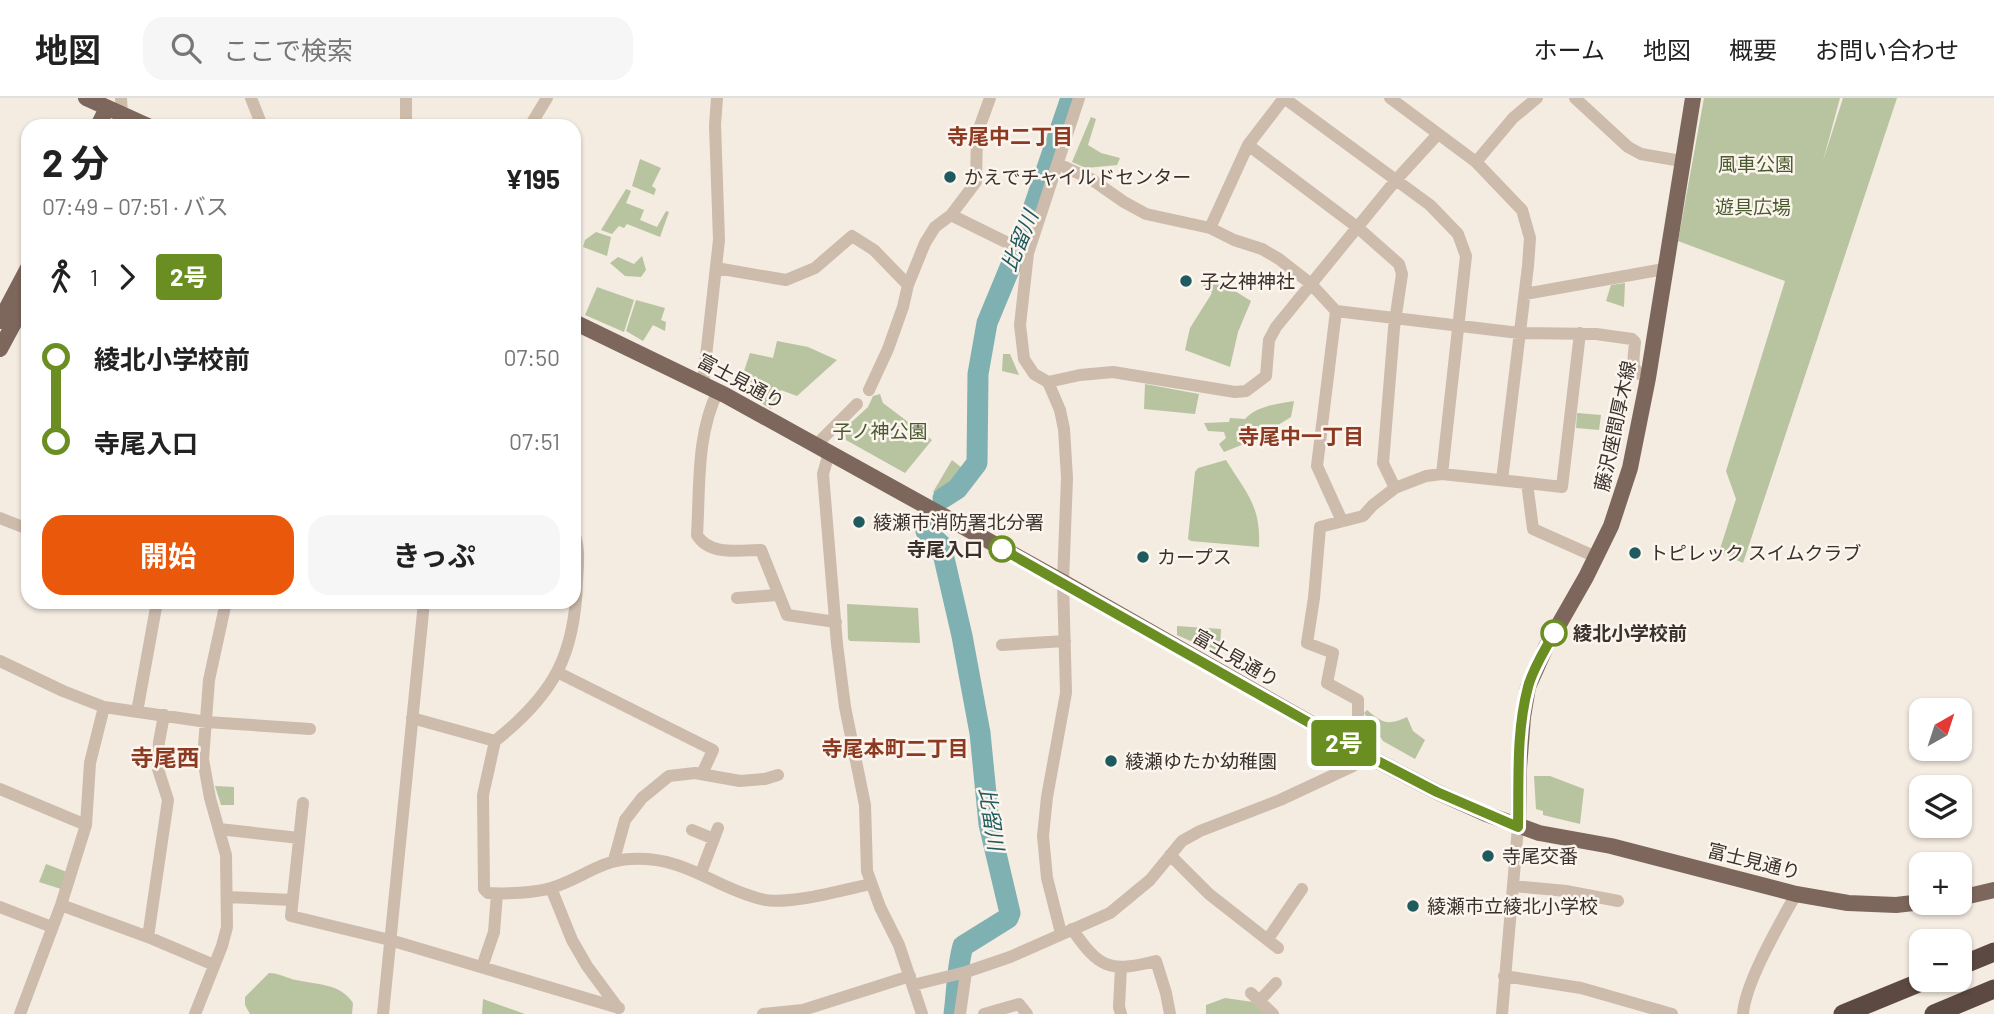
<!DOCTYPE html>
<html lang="ja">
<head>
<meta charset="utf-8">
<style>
	:root { --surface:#fff; --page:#f6f6f6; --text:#222; --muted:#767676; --line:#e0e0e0; --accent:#ea580c }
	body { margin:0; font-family:Barlow,"Noto Sans JP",sans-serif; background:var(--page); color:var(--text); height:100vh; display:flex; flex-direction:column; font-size:26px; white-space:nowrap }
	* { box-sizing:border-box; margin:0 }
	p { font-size:23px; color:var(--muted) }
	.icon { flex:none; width:38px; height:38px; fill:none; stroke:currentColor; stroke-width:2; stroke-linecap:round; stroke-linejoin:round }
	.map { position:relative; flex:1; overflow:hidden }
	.details { position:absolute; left:21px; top:21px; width:560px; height:490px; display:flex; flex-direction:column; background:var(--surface); border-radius:21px; box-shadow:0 2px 5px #0004 }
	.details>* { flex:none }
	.badge { padding:0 14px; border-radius:5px; font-size:24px; line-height:46px }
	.needle { width:46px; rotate:39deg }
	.tools { position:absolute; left:1909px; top:600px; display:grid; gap:14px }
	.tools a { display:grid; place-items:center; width:63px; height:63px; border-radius:14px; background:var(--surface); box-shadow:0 2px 5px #0004; font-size:35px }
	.map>.badge { position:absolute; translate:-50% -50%; box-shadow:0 0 0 4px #fff }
	.legs { display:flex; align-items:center; gap:10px; height:77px; padding:0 21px; font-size:23px }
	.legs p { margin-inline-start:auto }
	.headline { display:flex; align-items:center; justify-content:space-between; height:119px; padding:0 21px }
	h1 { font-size:38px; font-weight:700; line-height:52px }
	.action { display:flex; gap:14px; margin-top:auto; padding:14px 21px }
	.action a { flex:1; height:80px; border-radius:21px; background:var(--accent); color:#fff; font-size:28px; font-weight:700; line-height:80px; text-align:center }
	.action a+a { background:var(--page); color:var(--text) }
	ul { padding:0 21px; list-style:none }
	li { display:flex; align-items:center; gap:24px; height:84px; font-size:26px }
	li i { display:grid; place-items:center; width:10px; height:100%; margin:0 9px; background:currentColor }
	li i::after { content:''; width:18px; height:18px; margin:-9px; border:5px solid; border-radius:50%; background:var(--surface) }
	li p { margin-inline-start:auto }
	li:first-child i { background:linear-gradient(#0000 50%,currentColor 0) }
	li:last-child i { background:linear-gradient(currentColor 50%,#0000 0) }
	header { display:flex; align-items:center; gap:42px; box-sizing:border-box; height:98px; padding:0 35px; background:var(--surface); border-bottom:2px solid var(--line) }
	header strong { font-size:33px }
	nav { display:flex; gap:38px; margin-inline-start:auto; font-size:24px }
	.search { width:490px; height:63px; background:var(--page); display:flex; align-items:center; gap:18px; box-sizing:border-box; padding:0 24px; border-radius:21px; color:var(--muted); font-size:26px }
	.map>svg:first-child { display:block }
	.green { fill:#b8c4a0 }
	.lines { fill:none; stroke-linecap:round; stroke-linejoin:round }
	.river { stroke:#7fb0b2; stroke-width:21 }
	.minor { stroke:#cdbbac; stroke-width:12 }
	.major { stroke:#7d675c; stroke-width:16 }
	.highway { stroke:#5c4a42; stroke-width:19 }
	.line-1-casing { stroke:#fff; stroke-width:16 }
	.line-1 { stroke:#6b8e23; stroke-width:10 }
	.poi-dot { fill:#1f5a5e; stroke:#fbf5ee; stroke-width:2.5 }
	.stop-1-dot { fill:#fff; stroke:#6b8e23; stroke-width:3.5 }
	.labels { text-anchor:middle; stroke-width:5; stroke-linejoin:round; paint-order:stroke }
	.park-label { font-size:19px; fill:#4a5a2e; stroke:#fbf5ee }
	.poi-label { font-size:19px; fill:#3b302b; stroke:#fbf5ee; text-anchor:start }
	.street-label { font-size:19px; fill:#3b302b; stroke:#fbf5ee }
	.stop-label { font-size:19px; font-weight:bold; fill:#3b302b; stroke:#fbf5ee; text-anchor:end }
	.neighbourhood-label { font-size:21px; font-weight:bold; fill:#8c3b22; stroke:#fbf5ee }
	.water-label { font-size:21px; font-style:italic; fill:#1f5a5e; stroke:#fbf5ee }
	.quarter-label { font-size:23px; font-weight:bold; fill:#8c3b22; stroke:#fbf5ee }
</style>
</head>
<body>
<header>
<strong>地図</strong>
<div class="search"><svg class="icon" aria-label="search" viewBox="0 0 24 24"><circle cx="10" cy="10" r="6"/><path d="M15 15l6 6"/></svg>ここで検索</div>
<nav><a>ホーム</a><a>地図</a><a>概要</a><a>お問い合わせ</a></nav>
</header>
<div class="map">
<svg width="1994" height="916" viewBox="0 0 1994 916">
	<rect width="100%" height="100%" fill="#f4ebe1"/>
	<path class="green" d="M1704,0H1840L1823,63L1843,0H1897L1743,465L1719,454L1736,401L1726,373L1785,183L1678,143Z
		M1091,19L1096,21L1088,47L1101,55L1120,60L1117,67L1086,70L1072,64Z
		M640,61L661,70L652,88L656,91L654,97L632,88Z
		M626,91L631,93L626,105L644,112L640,122L657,129L666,113L669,114L660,139L627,126L624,130L619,128L612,136L601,132Z
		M596,134L611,139L607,158L583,149L585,142Z
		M642,158L646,172L641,179L625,178L610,165L618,159L634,166Z
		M1209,177L1251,203L1238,234L1230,269L1185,252L1190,230L1212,195L1203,188Z
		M1625,185L1624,209L1606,203L1611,187Z
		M597,189L634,202L624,234L585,217Z
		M636,202L665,210L661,222L666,224L665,233L653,227L643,243L626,233Z
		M777,243L808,249L837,262L797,298L781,292L771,311L738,291L750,255L773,260Z
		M1003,256H1010L1019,277L1002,273Z
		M1145,286L1199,296L1195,316L1144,311Z
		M880,296L883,305L932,342L905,375L846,342L844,331L868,309L873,298Z
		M1294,303L1291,319L1254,342L1224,354L1219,346L1226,340L1224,334L1208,333L1204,325L1229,324L1230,320L1245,321C1257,308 1277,306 1294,303Z
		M1577,315L1601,317L1599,332L1576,330Z
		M952,362L966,373L942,402L933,394Z
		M1226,362C1247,396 1261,408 1259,449L1191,443L1188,441L1195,374L1198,370Z
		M847,506L918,510L920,545L850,543L848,541Z
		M1177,528L1221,531L1220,556L1177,537Z
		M1367,612C1383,625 1387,628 1407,619L1413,633L1425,642L1415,661L1383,643L1364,615Z
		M1534,678H1550L1584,691L1580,726L1543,717V713L1536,711Z
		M215,688L234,689V707H221Z
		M46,766L67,774L61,791L39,784Z
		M269,875C279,875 286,880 296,882C318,887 340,885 353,905L352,916H250L245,907V899Z
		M1225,900L1253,904L1267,916H1206V907Z
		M483,901L525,916H482Z"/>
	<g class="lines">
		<path class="river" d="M943,400L957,391L977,365L978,276L987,225L1028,126L1071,0
			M927,426L926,433L941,447L962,538L980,635L989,726L1010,815L1008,820L963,848C957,868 957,894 954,916"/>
		<path class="minor" d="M121,0L122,17
			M251,0L262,28
			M1284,0L1430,107L1458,136L1466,158L1442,376
			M1390,0L1476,64L1522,112L1530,140L1528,168L1502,382
			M1575,0L1628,49L1641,56L1681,63
			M406,28V0
			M530,28L547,0
			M1248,47L1357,129L1399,166L1402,176L1394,230L1383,365L1395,390
			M1476,64L1513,20L1537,0
			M1058,66L1091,81L1124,104L1146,116L1210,130L1234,142L1262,151L1279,161L1311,186L1336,213L1519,235L1596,236L1632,241L1635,244C1634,262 1628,273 1648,280
			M951,117L1028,155
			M1210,130L1248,47L1284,0
			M716,170L786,182L815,170L852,138L874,152L908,187
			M1525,196L1664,171
			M1336,213L1317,368L1342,423
			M1048,284L1080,277L1113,274L1235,294L1246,293L1266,278L1269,242L1276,229L1396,82L1438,36
			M703,285L719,142L715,27L717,0
			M869,292L888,251L903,209L908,187L925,145L935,129L951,117L976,84L977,36L990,0
			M718,293C696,337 700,390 697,437C709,458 740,452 761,452L787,517L836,524
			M817,348L822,341L857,306
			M829,355L823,376L837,546L845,609L865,707L867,773L880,809L899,847L922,916
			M1527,385L1562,389L1580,235
			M0,420L28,431
			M737,500L777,497
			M1002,547L1065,543
			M0,563L63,593L104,609L207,624L310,631
			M557,574L713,652L702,676
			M137,614L157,504
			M412,620L495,643L483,697L484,791L488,795C505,796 535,795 551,790C579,782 601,762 630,761C687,758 712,789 761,801C787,808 843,792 871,786
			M495,643C554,596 575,557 577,483C578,467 580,450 574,435
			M0,691L86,727
			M303,705L291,818L390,842L619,910
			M219,731L299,740
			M692,732L714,741
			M1170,757L1209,796L1278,850
			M614,762L625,722L642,700L669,678L695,675L740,683L765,681L778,677
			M701,775L718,730
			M1514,788L1566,793L1618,803
			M551,790L572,842L587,868L618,910
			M227,799L292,802
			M61,807L148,839L214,867
			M0,809L52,829
			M1072,831C1099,870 1109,875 1156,863L1166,895L1170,916
			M1061,835L1047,780L1043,738L1047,699L1066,595L1063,484L1067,380L1064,331L1060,312L1048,284L1034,276L1024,261L1020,227L1028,155L1079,0
			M148,839L168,702L158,671L159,644L164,617
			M1268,841L1302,791
			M482,869L494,834L497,796
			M1121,869L1119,909L1121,916
			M1504,878L1581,890L1672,916
			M913,887L966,874L1010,859L1110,815L1150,782L1182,743L1200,733L1280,702L1353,668L1368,658L1373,645L1358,621V602L1327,585L1333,555L1307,545L1314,500L1320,429L1363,418L1373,407L1395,390L1426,378L1442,376L1527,385L1533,431L1596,459
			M1251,895L1273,916
			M1259,903L1276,885
			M20,916L61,807L86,727L90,665L104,609
			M195,916L222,848L227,829L226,757L210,700L203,661L209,582L226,504
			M383,916L424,504
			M763,916L803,912L910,878
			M960,916L966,874
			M984,916L1019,906L1027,916
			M1502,916L1518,729
			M1743,916C1745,885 1780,825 1796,796"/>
		<path class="major" d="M86,0L148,28
			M98,28L107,10
			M0,223L28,170
			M574,224L725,297L1063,484L1368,658L1437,694L1486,716L1539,735L1611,748L1796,796L1848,805L1896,807L1922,804
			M0,251L28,199
			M1518,729L1519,670L1523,619L1528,589L1546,549L1586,479L1611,428L1630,370L1648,280L1693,0
			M1960,800L1994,792"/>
		<path class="highway" d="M1960,868L1994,854
			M1843,916L1926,882
			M1934,916L1994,891"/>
	</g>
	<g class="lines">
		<g class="line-1-casing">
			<path id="line-1" d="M1002,451L1368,658L1437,694L1518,729C1519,682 1516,634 1528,589C1533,570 1545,552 1554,535"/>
		</g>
		<use href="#line-1" class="line-1"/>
	</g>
	<g class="poi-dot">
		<circle cx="950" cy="79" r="7"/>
		<circle cx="1186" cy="183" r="7"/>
		<circle cx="859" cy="424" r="7"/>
		<circle cx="1635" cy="455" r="7"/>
		<circle cx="1143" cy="459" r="7"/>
		<circle cx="1111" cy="663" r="7"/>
		<circle cx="1488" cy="758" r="7"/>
		<circle cx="1413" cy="808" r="7"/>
	</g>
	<g class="stop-1-dot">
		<circle cx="1002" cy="451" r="12"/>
		<circle cx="1554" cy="535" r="12"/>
	</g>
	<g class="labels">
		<g class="park-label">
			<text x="1756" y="73">風車公園</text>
			<text x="1753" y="116">遊具広場</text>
			<text x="880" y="340">子ノ神公園</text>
		</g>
		<g class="poi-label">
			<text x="964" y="86">かえでチャイルドセンター</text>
			<text x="1200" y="190">子之神神社</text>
			<text x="873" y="431">綾瀬市消防署北分署</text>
			<text x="1649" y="462">トピレック スイムクラブ</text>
			<text x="1157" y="466">カープス</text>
			<text x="1125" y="670">綾瀬ゆたか幼稚園</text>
			<text x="1502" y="765">寺尾交番</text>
			<text x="1427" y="815">綾瀬市立綾北小学校</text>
		</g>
		<g class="street-label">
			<text transform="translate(741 283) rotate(28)" y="7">富士見通り</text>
			<text transform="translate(1615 328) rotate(-78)" y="7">藤沢座間厚木線</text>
			<text transform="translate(1236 560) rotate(30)" y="7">富士見通り</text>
			<text transform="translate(1754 763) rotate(14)" y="7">富士見通り</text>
		</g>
		<g class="stop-label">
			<text x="983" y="458">寺尾入口</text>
			<text x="1573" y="542" text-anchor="start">綾北小学校前</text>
		</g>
		<g class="neighbourhood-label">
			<text x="1010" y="46">寺尾中二丁目</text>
			<text x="1301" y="346">寺尾中一丁目</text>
			<text x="895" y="658">寺尾本町二丁目</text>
		</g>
		<g class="water-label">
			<text transform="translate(1020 143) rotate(-68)" y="7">比留川</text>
			<text transform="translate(991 721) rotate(81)" y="7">比留川</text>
		</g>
		<g class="quarter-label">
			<text x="165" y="668">寺尾西</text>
		</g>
	</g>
</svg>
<div class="tools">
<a><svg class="needle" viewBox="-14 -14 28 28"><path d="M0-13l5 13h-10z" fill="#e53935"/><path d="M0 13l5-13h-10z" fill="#767676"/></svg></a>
<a><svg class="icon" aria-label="layers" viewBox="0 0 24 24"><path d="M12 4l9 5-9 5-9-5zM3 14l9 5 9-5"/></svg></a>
<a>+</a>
<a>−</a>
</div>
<b class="badge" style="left:1344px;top:645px;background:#6b8e23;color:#fff">2号</b>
<section class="details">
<div class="headline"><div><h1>2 分</h1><p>07:49 – 07:51 · バス</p></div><b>¥195</b></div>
<div class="legs"><svg class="icon" aria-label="walk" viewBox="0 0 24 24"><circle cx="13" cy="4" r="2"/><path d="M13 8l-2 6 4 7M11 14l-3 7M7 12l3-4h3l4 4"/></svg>1<svg class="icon" aria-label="forward" viewBox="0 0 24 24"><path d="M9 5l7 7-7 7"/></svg><b class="badge" style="background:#6b8e23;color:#fff">2号</b></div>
<ul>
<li><i style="color:#6b8e23"></i><b>綾北小学校前</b><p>07:50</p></li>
<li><i style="color:#6b8e23"></i><b>寺尾入口</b><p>07:51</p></li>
</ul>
<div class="action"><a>開始</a><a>きっぷ</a></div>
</section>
</div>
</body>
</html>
